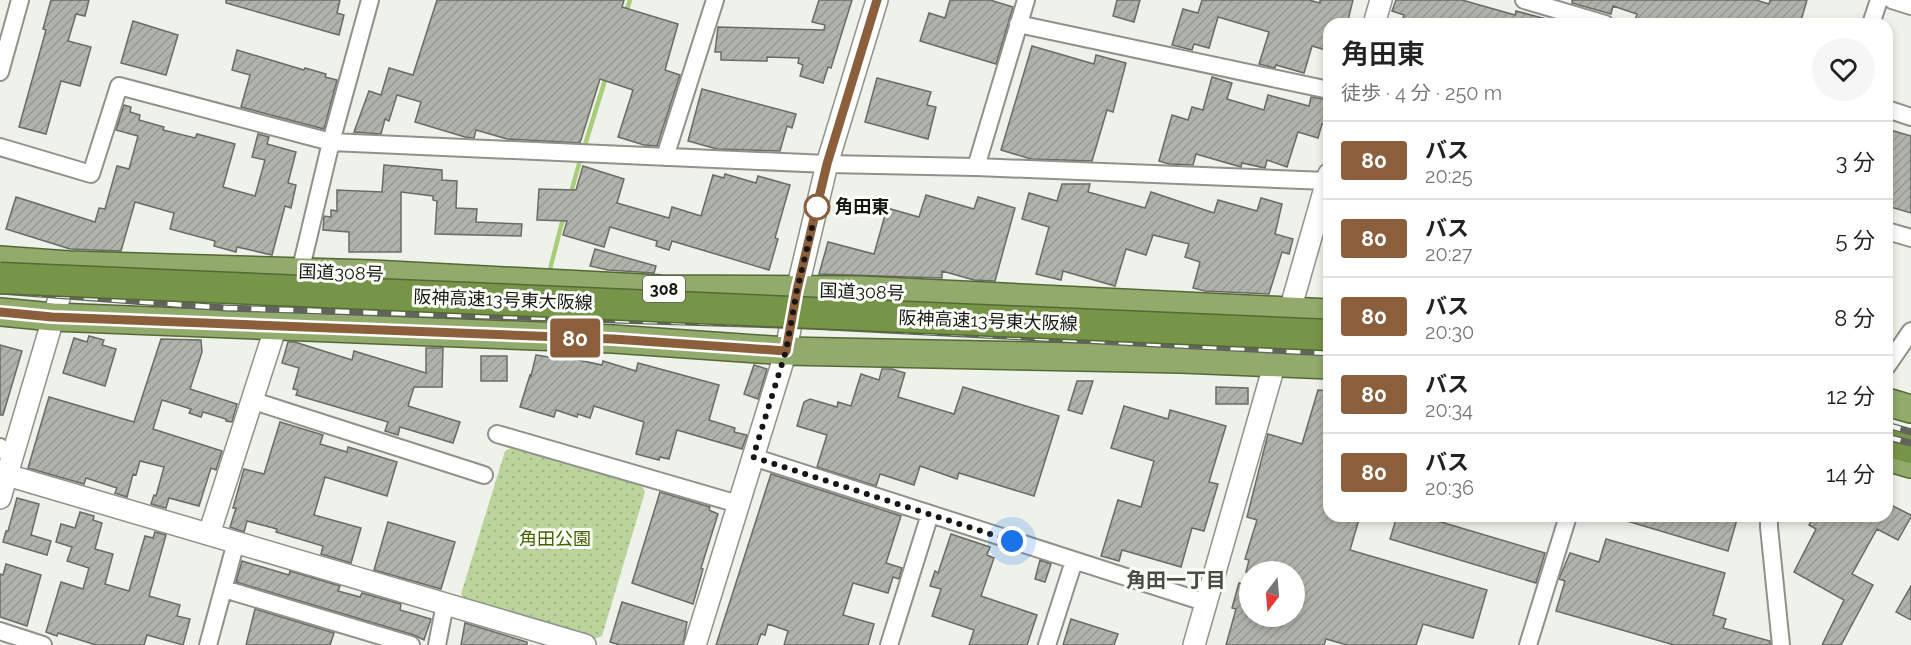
<!DOCTYPE html>
<html lang="ja">
<head>
<meta charset="utf-8">
<style>
	:root { --surface:#fff; --page:#f6f6f6; --text:#222; --muted:#767676; --line:#e0e0e0 }
	body { margin:0; font-family:Raleway,"Noto Sans JP",sans-serif; background:var(--page); color:var(--text); height:100vh; display:flex; flex-direction:column; font-size:22px; white-space:nowrap }
	* { box-sizing:border-box; margin:0 }
	p { font-size:20px; color:var(--muted) }
	.icon { flex:none; width:33px; height:33px; fill:none; stroke:currentColor; stroke-width:2; stroke-linecap:round; stroke-linejoin:round }
	.map { position:relative; flex:1; overflow:hidden }
	.panel { position:absolute; left:1323px; top:18px; width:570px; height:504px; display:flex; flex-direction:column; background:var(--surface); border-radius:18px; box-shadow:0 3px 9px #0003 }
	.panel>* { flex:none }
	.badge { padding:0 12px; border-radius:4px; font-size:21px; line-height:39px }
	.needle { width:39px; rotate:196deg }
	.tools { position:absolute; left:1239px; top:561px; display:grid; gap:12px }
	.tools a { display:grid; place-items:center; width:66px; height:66px; border-radius:50%; background:var(--surface); box-shadow:0 3px 9px #0003; font-size:30px }
	.you { position:absolute; width:30px; height:30px; margin:-15px; border:4px solid #fff; border-radius:50%; background:#1a73e8; box-shadow:0 0 0 9px #1a73e833 }
	.map>.badge { position:absolute; translate:-50% -50%; box-shadow:0 0 0 3px #fff }
	.round { display:grid; place-items:center; flex:none; width:63px; height:63px; border-radius:32px; background:var(--page) }
	.head { display:flex; align-items:center; justify-content:space-between; height:102px; padding:0 18px }
	h1 { font-size:28px; font-weight:600; line-height:45px }
	ul { padding:0; list-style:none }
	li { display:flex; align-items:center; gap:18px; height:78px; padding:0 18px; border-top:2px solid var(--line) }
	li div { flex:1 }
	li b { display:block; font-size:22px }
	li em { font-style:normal }
	li .badge { min-width:66px; font-weight:700; text-align:center }
	.map>svg:first-child { display:block }
	.park { fill:url(#park-dots) }
	.lines { fill:none; stroke-linecap:round; stroke-linejoin:round }
	.stream { stroke:#aacd7a; stroke-width:4.5 }
	.building { fill:url(#building-hatch); stroke:#696c66; stroke-width:1.5 }
	.minor-casing { stroke:#8f928b; stroke-width:20 }
	.tertiary-casing { stroke:#8f928b; stroke-width:24 }
	.trunk-casing { stroke:#556936; stroke-width:30 }
	.motorway-casing { stroke:#556936; stroke-width:33 }
	.minor { stroke:#fff; stroke-width:16 }
	.tertiary { stroke:#fff; stroke-width:21 }
	.trunk { stroke:#92aa6c; stroke-width:27 }
	.motorway { stroke:#779548; stroke-width:30 }
	.rail-casing { stroke:#61635f; stroke-width:7 }
	.rail { stroke:#fbfff7; stroke-width:4.5; stroke-dasharray:14; stroke-linecap:butt }
	.motorway-bridge-casing { stroke:#556936; stroke-width:33; stroke-linecap:butt }
	.motorway-bridge { stroke:#779548; stroke-width:30 }
	.line-casing { stroke:#fff; stroke-width:14 }
	.line { stroke:#8b5e3c; stroke-width:9 }
	.walk { stroke:#161715; stroke-width:6; stroke-dasharray:0 10.8 }
	.stop-dot { fill:#fff; stroke:#8b5e3c; stroke-width:3 }
	.labels { text-anchor:middle; stroke-width:6; stroke-linejoin:round; paint-order:stroke }
	.shield { fill:#fbfff7; stroke:#5b5d59; stroke-width:1.5 }
	.shield-label { font-size:16px; font-weight:bold; fill:#161715 }
	.stop-label { font-size:18px; font-weight:bold; fill:#161715; stroke:#fbfff7; text-anchor:start }
	.street-label { font-size:18px; fill:#161715; stroke:#fbfff7 }
	.park-label { font-size:18px; fill:#436000; stroke:#fbfff7 }
	.neighbourhood-label { font-size:20px; font-weight:bold; fill:#4a4d47; stroke:#fbfff7 }
</style>
</head>
<body>
<div class="map">
<svg width="1911" height="645" viewBox="0 0 1911 645">
	<defs>
		<pattern id="park-dots" width="8" height="8" patternUnits="userSpaceOnUse" patternTransform="scale(1.5)"><rect width="8" height="8" fill="#bbd49b"/><path d="M2 2h.1M6 6h.1" fill="none" stroke="#a0b585" stroke-width="1.8" stroke-linecap="round"/></pattern>
		<pattern id="building-hatch" width="6" height="6" patternUnits="userSpaceOnUse" patternTransform="scale(1.5)"><rect width="6" height="6" fill="#b0b3ac"/><path d="M-1 1l2-2M0 6l6-6M5 7l2-2" fill="none" stroke="#979993"/></pattern>
	</defs>
	<rect width="100%" height="100%" fill="#eef2ea"/>
	<path class="park" d="M513,447L641,484L645,492L602,636L594,639L464,599L461,594L505,451Z"/>
	<g class="lines">
		<path class="stream" d="M626,12L630,0
			M584,148L606,77
			M570,196L579,164
			M550,269L564,215"/>
	</g>
	<path class="building" d="M51,0H89L85,16L76,14L68,41L91,47L80,86L61,81L46,134L19,127L46,30L43,29Z
		M226,0H340L337,13L344,15L339,35L226,3Z
		M437,0H624L622,7L678,24L665,70L680,75L657,146L644,145L618,137L633,90L600,79L580,143L507,139L476,130L474,138L465,137L415,122L421,102L397,95L389,121L385,119L381,134L354,132L369,91L381,95L389,68L413,75Z
		M819,0H852L831,68L828,67L823,83L800,76L803,65L798,63L799,58L767,57V61L721,60V52H715L718,27L824,30L825,25L812,22Z
		M950,0H990L1013,7L996,64L920,41L929,13L945,18Z
		M1117,0H1140L1134,22L1113,16Z
		M1202,0H1309L1320,3V0H1353L1347,24H1329V51L1312,46L1304,73L1276,65L1275,68L1259,64L1269,32L1218,17L1209,48L1194,44L1192,50L1172,45L1183,9L1198,13Z
		M1396,0H1462L1515,15L1516,11L1550,20L1549,24H1401L1404,15L1392,11Z
		M1572,0H1756L1769,4L1770,0H1807L1800,24H1634L1637,14L1613,6L1611,14L1572,3Z
		M133,21L178,35L166,75L121,63Z
		M1032,46L1094,64L1096,55L1126,63L1113,112L1107,110L1092,161L1031,159L1001,150Z
		M237,50L304,70L305,68L326,74L325,77L337,80L324,129L241,107L250,75L232,70Z
		M1212,77L1232,83L1227,99L1264,110L1268,95L1309,106L1311,97L1329,100V126L1322,124L1318,138L1298,132L1287,167L1267,160L1265,168L1242,163L1241,167L1196,154L1193,165L1169,164L1159,161L1172,115L1188,120L1192,107L1203,110Z
		M877,78L931,92L927,105L936,107L928,139L865,122Z
		M702,89L796,114L792,128L787,126L780,151L717,149L688,141Z
		M124,105L131,107L130,112L140,115L139,120L164,127L163,130L195,138L197,134L235,144L223,187L255,196L265,160L252,157L258,134L269,137L267,144L296,152L288,183L296,185L291,208L285,206L272,255L237,247L236,252L214,246L215,241L170,229L174,213L135,202L121,251L70,249L6,229L16,197L95,222L99,208L105,209L117,166L129,169L138,136L116,130Z
		M1887,129L1911,136V213L1887,206Z
		M384,165L442,170V180L457,181L456,208L477,209L476,222L522,224L521,236L435,234L437,201L433,200V196L401,192V252H349V232L323,230L324,216L331,217V210L337,211V190L382,192Z
		M583,166L624,179L617,203L669,218L672,207L701,216L713,175L724,178L725,174L756,183L758,176L790,185L775,238L778,239L769,270L672,241L669,250L656,246L657,241L610,227L604,247L563,235L567,221L537,220L539,189L576,190Z
		M1062,184H1090L1088,192L1145,208L1151,192L1214,213L1218,200L1257,211L1261,198L1282,204L1275,234L1293,239L1289,254L1282,252L1269,294L1205,291L1193,288L1200,262L1185,257L1189,244L1153,235L1146,255L1126,249L1115,286L1063,271L1061,280L1036,274L1049,227L1022,219L1029,193L1057,201Z
		M926,195L974,209L978,197L1015,208L995,281L974,280L942,271V278L819,274L828,242L874,254L887,208L919,217Z
		M595,249L656,266L654,273L608,270L590,266Z
		M89,336L104,340L102,345L116,349L105,386L63,373L74,338L87,342Z
		M161,339L201,340L202,352L190,389L237,404L232,422L226,421V419L203,412L201,417L189,413L191,409L162,400L153,429L222,451L216,470L211,468L199,506L169,498L166,508L151,504L154,495L156,496L164,467L140,461L136,475L133,474L127,497L115,493L117,488L86,478L84,484L28,468L49,397L134,422Z
		M288,342H295L352,360L354,351L426,373V348H443L442,387H414L408,406L460,422L453,443L400,427L398,435L385,431L388,422L296,395L298,390L293,389L299,368L282,363Z
		M0,345L22,351L3,415H0Z
		M536,355L555,358V355L602,365L603,361L636,371L638,363L719,385L709,420L735,428L734,432L747,435L742,449L677,430L669,459L660,457L659,460L636,454L644,422L594,406L590,418L578,414L577,417L556,410L554,417L520,407L530,375L531,376Z
		M481,356H507V381H481Z
		M754,365L767,369L758,399L744,394Z
		M882,369H892L905,373L898,397L954,414L963,387L1059,416L1034,496L959,473L957,479L920,466L914,485L880,474L876,486L817,467L827,435L797,426L804,402L810,399L837,407L838,402L851,406L861,374L879,380Z
		M1077,381H1093L1082,414L1068,410Z
		M1216,387L1248,388V404H1216Z
		M1318,390L1329,391V516H1360L1350,550L1487,590L1473,638L1423,624L1416,645H1347L1326,639L1324,645H1226L1236,609L1232,608L1239,583L1250,586V616H1294V572H1246L1249,560L1245,559L1257,520L1247,517L1268,434L1302,444Z
		M1124,406L1168,419L1170,410L1226,426L1209,482L1218,484L1204,531L1192,528L1181,567L1122,550L1119,561L1101,556L1118,500L1141,507L1154,461L1111,448Z
		M280,422L323,435L320,444L347,452L348,447L397,462L387,496L325,477L314,515L361,528L351,563L321,554L323,546L276,532L277,529L247,521L244,532L230,527L236,508H233L244,469L264,474Z
		M771,474L901,516L886,563L902,568L899,579L893,577L888,593L853,583L843,615L874,624L868,645H784L788,631L768,624L765,635L761,634L757,645H716Z
		M660,492L710,507L709,510L718,514L701,568L703,569L693,604L632,583Z
		M17,498L39,504L31,535L51,541L47,555L3,542L6,531H8Z
		M1887,503L1911,515V517L1898,540L1877,529L1852,574L1873,585L1841,645H1822L1844,600L1794,572L1816,529L1809,525L1814,516H1887Z
		M80,512L94,516L93,520L102,523L95,549L113,554L105,584L129,591L145,536L153,538L155,532L166,535L149,596L180,605L177,616L190,619L183,645L147,635L144,645H96L58,633L57,636L46,632L61,582L83,589L89,568L67,561L72,547L56,542L61,524L75,528Z
		M1397,516H1421L1545,553L1536,583L1390,539Z
		M1620,516H1738L1728,551L1620,519Z
		M388,522L455,542L441,589L374,570Z
		M951,534L990,547L987,555L994,558L981,596L1037,615L1027,645H969L974,630L932,616L941,589L930,586L935,571L938,573Z
		M1606,539L1725,573L1713,615L1726,619L1723,628L1770,641V645H1674L1556,611L1565,581L1559,579L1570,553L1599,562Z
		M1040,560L1051,564L1045,582L1035,579Z
		M242,561L289,575L290,571L340,586L338,591L360,597L362,593L401,604L400,610L431,619L424,640L414,635L236,582Z
		M6,564L41,575L27,626L0,617V574L3,575Z
		M1911,586V620L1896,612Z
		M622,602L687,622L683,645H620L610,642Z
		M255,609L334,633L330,645H246Z
		M1071,619L1118,634L1114,645H1063Z
		M465,623L527,642V645H461Z"/>
	<g class="lines">
		<g class="minor-casing">
			<path id="minor" d="M1524,0L1605,24
				M1892,0L1911,6
				M1018,24L1329,90
				M1871,24L1879,0
				M0,72L20,0
				M1887,109L1911,117
				M0,147L91,174L119,86L331,142L827,164L976,167L1327,181
				M665,157L715,0
				M976,167L1026,0
				M1887,231L1911,238
				M276,326L300,272L331,142L370,0
				M1887,366L1911,331
				M254,401L484,475
				M497,434L738,504
				M0,447L12,457
				M753,457L1207,603
				M1769,516V527L1781,645
				M224,589L411,645
				M0,631L43,645
				M208,645L236,542
				M437,645L445,604
				M889,645L930,514
				M1047,645L1074,561
				M1528,645L1568,516"/>
		</g>
		<g class="tertiary-casing">
			<path id="tertiary" d="M1374,24L1381,0
				M7,475L585,645
				M0,498L68,268
				M209,534L276,326
				M695,645L786,351L797,290L827,164L877,0
				M1194,645L1329,174"/>
		</g>
		<g class="trunk-casing">
			<path id="trunk" d="M0,260L69,265L372,274L661,289L860,290L1329,313
				M0,312L53,317L613,339L786,351L1181,359L1329,365
				M1887,402L1911,409
				M1887,457L1911,464"/>
		</g>
		<g class="motorway-casing">
			<path id="motorway" d="M1887,441L1911,448"/>
		</g>
		<use href="#minor" class="minor"/>
		<use href="#tertiary" class="tertiary"/>
		<use href="#trunk" class="trunk"/>
		<use href="#motorway" class="motorway"/>
		<g class="rail-casing">
			<path id="rail" d="M33,286L512,308
				M0,291L226,308L809,326L1329,353
				M1148,335L1329,342
				M1887,425L1911,432
				M1887,437L1911,443"/>
		</g>
		<use href="#rail" class="rail"/>
		<g class="motorway-bridge-casing">
			<path id="motorway-bridge" d="M0,278L1329,335"/>
		</g>
		<use href="#motorway-bridge" class="motorway-bridge"/>
	</g>
	<g class="lines">
		<g class="line-casing">
			<path id="line" d="M0,312L52,317L613,339L786,351L797,290L827,164L877,0"/>
		</g>
		<use href="#line" class="line"/>
		<path class="walk" d="M817,207L797,290L786,351L753,457L1012,541"/>
	</g>
	<circle class="stop-dot" cx="817" cy="207" r="12"/>
	<g class="labels">
		<rect class="shield" x="643" y="276" width="42" height="26" rx="4.5"/>
		<g class="shield-label">
			<text x="664" y="295">308</text>
		</g>
		<g class="stop-label">
			<text x="835" y="213">角田東</text>
		</g>
		<g class="street-label">
			<text transform="translate(341 273) rotate(2)" y="6">国道308号</text>
			<text transform="translate(862 292) rotate(2)" y="6">国道308号</text>
			<text transform="translate(503 300) rotate(2)" y="6">阪神高速13号東大阪線</text>
			<text transform="translate(988 321) rotate(2)" y="6">阪神高速13号東大阪線</text>
		</g>
		<g class="park-label">
			<text x="555" y="545">角田公園</text>
		</g>
		<g class="neighbourhood-label">
			<text x="1176" y="587">角田一丁目</text>
		</g>
	</g>
</svg>
<div class="tools">
<a><svg class="needle" viewBox="-14 -14 28 28"><path d="M0-13l5 13h-10z" fill="#e53935"/><path d="M0 13l5-13h-10z" fill="#767676"/></svg></a>
</div>
<div class="you" style="left:1012px;top:541px"></div>
<b class="badge" style="left:575px;top:338px;background:#8b5e3c;color:#fff">80</b>
<section class="panel">
<div class="head"><div><h1>角田東</h1><p>徒歩 · 4 分 · 250 m</p></div><a class="round"><svg class="icon" aria-label="heart" viewBox="0 0 24 24"><path d="M12 20l-8-8c-3-5 5-10 8-4 3-6 11-1 8 4z"/></svg></a></div>
<ul>
<li><span class="badge" style="background:#8b5e3c;color:#fff">80</span><div><b>バス</b><p>20:25</p></div><em>3 分</em></li>
<li><span class="badge" style="background:#8b5e3c;color:#fff">80</span><div><b>バス</b><p>20:27</p></div><em>5 分</em></li>
<li><span class="badge" style="background:#8b5e3c;color:#fff">80</span><div><b>バス</b><p>20:30</p></div><em>8 分</em></li>
<li><span class="badge" style="background:#8b5e3c;color:#fff">80</span><div><b>バス</b><p>20:34</p></div><em>12 分</em></li>
<li><span class="badge" style="background:#8b5e3c;color:#fff">80</span><div><b>バス</b><p>20:36</p></div><em>14 分</em></li>
</ul>
</section>
</div>
</body>
</html>
